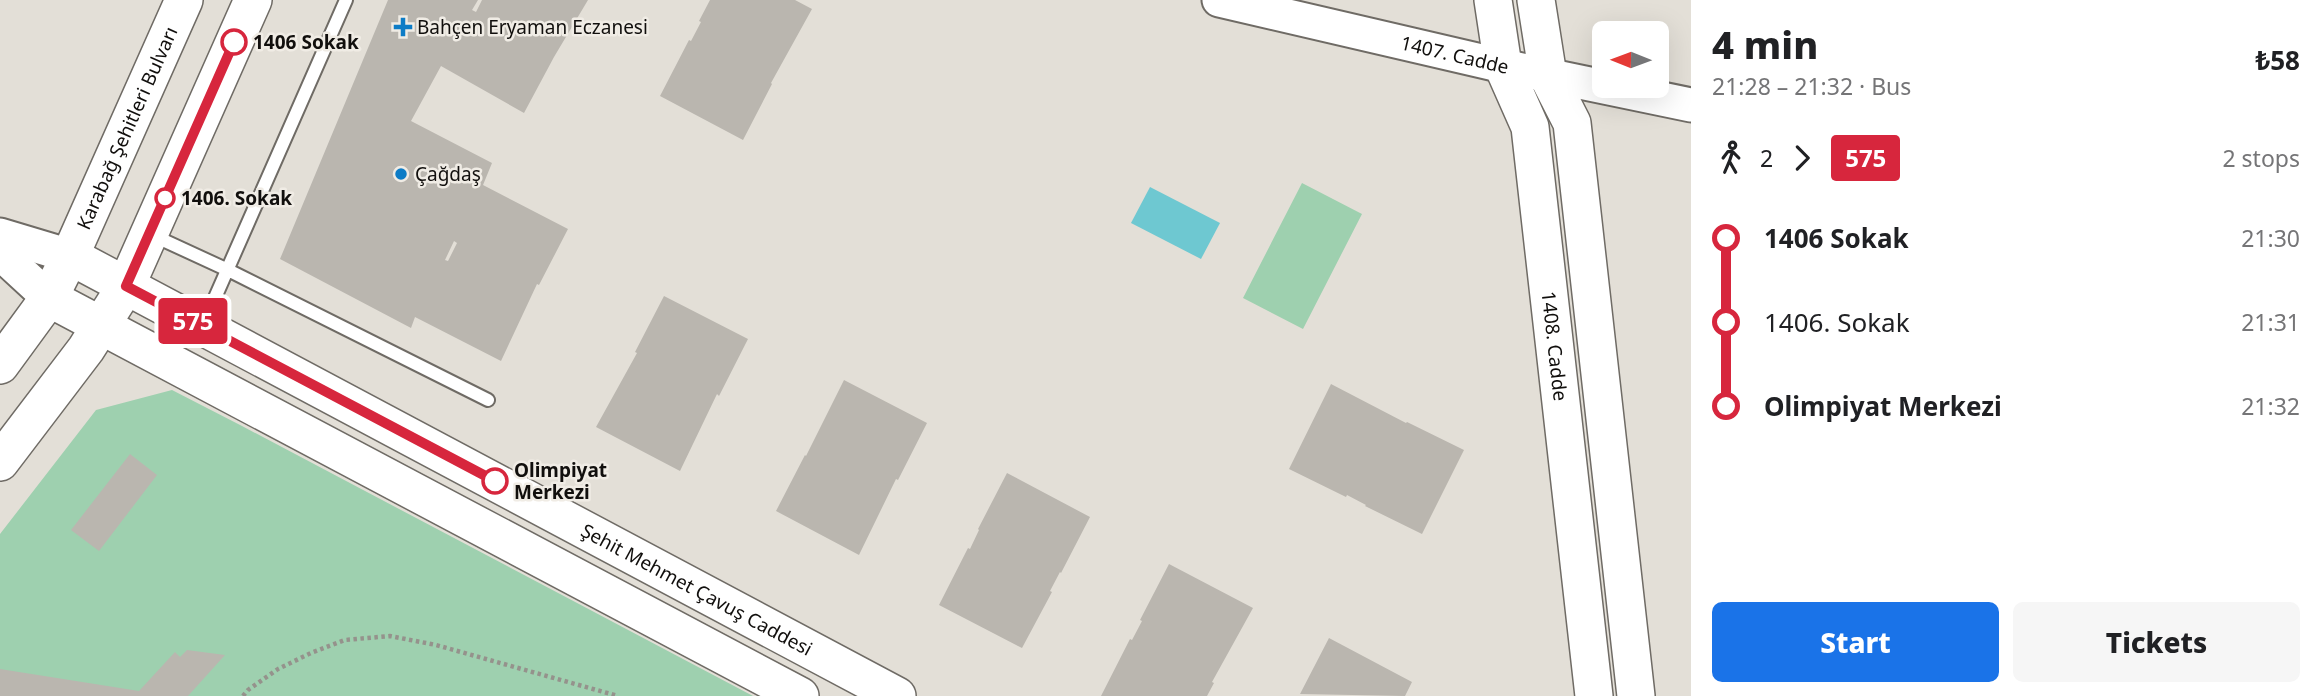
<!DOCTYPE html>
<html lang="en">
<head>
<meta charset="utf-8">
<style>
	:root { --surface:#fff; --page:#f6f6f6; --text:#202124; --muted:#757577; --accent:#1a73e8 }
	body { margin:0; font-family:"Noto Sans",sans-serif; background:var(--page); color:var(--text); height:100vh; display:flex; flex-direction:column; font-size:26px; white-space:nowrap }
	* { box-sizing:border-box; margin:0 }
	p { font-size:23px; color:var(--muted) }
	.icon { flex:none; width:38px; height:38px; fill:none; stroke:currentColor; stroke-width:2; stroke-linecap:round; stroke-linejoin:round }
	.map { position:relative; flex:1; overflow:hidden }
	.side { display:flex; flex-direction:column; background:var(--surface); width:630px }
	.side>* { flex:none }
	.badge { padding:0 14px; border-radius:5px; font-size:24px; line-height:46px }
	.needle { width:46px; rotate:271deg }
	.tools { position:absolute; left:1592px; top:21px; display:grid; gap:14px }
	.tools a { display:grid; place-items:center; width:77px; height:77px; border-radius:10px; background:var(--surface); box-shadow:0 7px 28px #0002; font-size:35px }
	.map>.badge { position:absolute; translate:-50% -50%; box-shadow:0 0 0 4px #fff }
	.legs { display:flex; align-items:center; gap:10px; height:77px; padding:0 21px; font-size:23px }
	.legs p { margin-inline-start:auto }
	.summary { display:flex; align-items:center; justify-content:space-between; height:119px; padding:0 21px }
	h1 { font-size:38px; font-weight:800; line-height:52px }
	.cta { display:flex; gap:14px; margin-top:auto; padding:14px 21px }
	.cta a { flex:1; height:80px; border-radius:10px; background:var(--accent); color:#fff; font-size:28px; font-weight:800; line-height:80px; text-align:center }
	.cta a+a { background:var(--page); color:var(--text) }
	ul { padding:0 21px; list-style:none }
	li { display:flex; align-items:center; gap:24px; height:84px; font-size:26px }
	li i { display:grid; place-items:center; width:10px; height:100%; margin:0 9px; background:currentColor }
	li i::after { content:''; width:18px; height:18px; margin:-9px; border:5px solid; border-radius:50%; background:var(--surface) }
	li p { margin-inline-start:auto }
	li:first-child i { background:linear-gradient(#0000 50%,currentColor 0) }
	li:last-child i { background:linear-gradient(currentColor 50%,#0000 0) }
	main { display:flex; flex:1; min-height:0 }
	.map>svg:first-child { display:block }
	.green { fill:#9ed0af }
	.water { fill:#6ec8d1 }
	.building { fill:#bab6af; fill-rule:evenodd }
	.lines { fill:none; stroke-linecap:round; stroke-linejoin:round }
	.service-casing { stroke:#6f6b65; stroke-width:16 }
	.tertiary-casing { stroke:#6f6b65; stroke-width:37 }
	.secondary-casing { stroke:#6f6b65; stroke-width:40 }
	.path { stroke:#95928c; stroke-width:4.5; stroke-dasharray:3.5 3.5; stroke-linecap:butt }
	.service { stroke:#fff; stroke-width:12 }
	.tertiary { stroke:#fff; stroke-width:33 }
	.secondary { stroke:#fff; stroke-width:37 }
	.line-1-casing { stroke:#fff; stroke-width:16 }
	.line-1 { stroke:#d7263d; stroke-width:10 }
	.poi-dot { fill:#0d7cc6; stroke:#f0ece5; stroke-width:2.5 }
	.stop-1-dot { fill:#fff; stroke:#d7263d; stroke-width:3.5 }
	.labels { text-anchor:middle; stroke-width:5; stroke-linejoin:round; paint-order:stroke }
	.poi-label { font-size:19px; fill:#110f0d; stroke:#f0ece5; text-anchor:start }
	.stop-label { font-size:19px; font-weight:bold; fill:#110f0d; stroke:#f0ece5; text-anchor:start }
	.street-label { font-size:19px; fill:#110f0d; stroke:#f0ece5 }
</style>
</head>
<body>
<main>
<div class="map">
<svg width="1691" height="696" viewBox="0 0 1691 696">
	<rect width="100%" height="100%" fill="#e3dfd7"/>
	<path class="green" d="M1302,183L1362,214L1303,329L1243,298Z
		M172,390L242,426L753,696H0V534L96,410Z"/>
	<path class="water" d="M1150,187L1220,223L1201,259L1131,223Z"/>
	<path class="building" d="M388,0H478L472,10L476,12L482,0H588L554,57L524,113L441,66L411,121L492,163L483,185L568,229L539,285L537,284L501,361L415,317L411,328L280,259ZM454,241L457,243L448,261L445,260Z
		M710,0H795L812,9L771,83L772,84L743,140L660,96L689,40L691,41L701,22L699,21Z
		M664,296L748,339L719,396L717,394L680,471L596,427L637,353L635,352Z
		M844,380L927,423L898,480L896,479L859,555L776,511L805,455L806,456Z
		M1331,384L1406,423L1407,422L1464,450L1422,534L1365,506L1366,505L1347,495L1346,497L1289,469Z
		M130,454L157,475L99,551L71,530Z
		M1007,473L1090,517L1061,573L1060,572L1050,591L1052,592L1022,648L939,605L968,548L970,549L979,530L978,529Z
		M1169,564L1253,608L1212,682L1214,683L1207,696H1101L1130,639L1132,640L1142,621L1140,620Z
		M1329,638L1412,682L1405,696L1300,694Z
		M187,650L225,655L188,696H0V669L139,691L175,652L180,657Z"/>
	<g class="lines">
		<g class="service-casing">
			<path id="service" d="M152,235L228,270L488,400
				M203,325L346,0"/>
		</g>
		<g class="tertiary-casing">
			<g id="tertiary">
				<path id="s1" d="M1219,0L1503,66L1691,105"/>
				<path d="M0,235L70,256"/>
				<path d="M0,253L49,298"/>
			</g>
		</g>
		<g class="secondary-casing">
			<g id="secondary">
				<path id="s2" d="M1493,0L1503,66L1530,127L1594,696"/>
				<path d="M1536,0L1548,76L1572,123L1636,696"/>
				<path id="s3" d="M70,256L897,696"/>
				<path d="M49,298L800,696"/>
				<path id="s4" d="M0,365L49,298L70,256L184,0"/>
				<path d="M0,462L86,349L126,286L253,0"/>
			</g>
		</g>
		<path class="path" d="M243,696L248,690L278,669L311,653L345,640L390,636L436,645L618,696"/>
		<use href="#service" class="service"/>
		<use href="#tertiary" class="tertiary"/>
		<use href="#secondary" class="secondary"/>
	</g>
	<g class="lines">
		<g class="line-1-casing">
			<path id="line-1" d="M234,42L126,286L495,481"/>
		</g>
		<use href="#line-1" class="line-1"/>
	</g>
	<g class="poi-dot">
		<path d="M399.5 16.5h7v7h7v7h-7v7h-7v-7h-7v-7h7z"/>
		<circle cx="401" cy="174" r="7"/>
	</g>
	<g class="stop-1-dot">
		<circle cx="234" cy="42" r="12"/>
		<circle cx="165" cy="198" r="9"/>
		<circle cx="495" cy="481" r="12"/>
	</g>
	<g class="labels">
		<g class="poi-label">
			<text x="417" y="34">Bahçen Eryaman Eczanesi</text>
			<text x="415" y="181">Çağdaş</text>
		</g>
		<g class="stop-label">
			<text x="253" y="49">1406 Sokak</text>
			<text x="181" y="205">1406. Sokak</text>
			<text x="514" y="477">Olimpiyat<tspan x="514" dy="22">Merkezi</tspan></text>
		</g>
		<g class="street-label">
			<text dy="7" stroke="none"><textPath href="#s1" startOffset="242">1407. Cadde</textPath></text>
			<text dy="7" stroke="none"><textPath href="#s4" startOffset="270">Karabağ Şehitleri Bulvarı</textPath></text>
			<text dy="7" stroke="none"><textPath href="#s2" startOffset="354">1408. Cadde</textPath></text>
			<text dy="7" stroke="none"><textPath href="#s3" startOffset="710">Şehit Mehmet Çavuş Caddesi</textPath></text>
		</g>
	</g>
</svg>
<div class="tools">
<a><svg class="needle" viewBox="-14 -14 28 28"><path d="M0-13l5 13h-10z" fill="#e53935"/><path d="M0 13l5-13h-10z" fill="#757577"/></svg></a>
</div>
<b class="badge" style="left:193px;top:321px;background:#d7263d;color:#fff">575</b>
</div>
<section class="side">
<div class="summary"><div><h1>4 min</h1><p>21:28 – 21:32 · Bus</p></div><b>₺58</b></div>
<div class="legs"><svg class="icon" aria-label="walk" viewBox="0 0 24 24"><circle cx="13" cy="4" r="2"/><path d="M13 8l-2 6 4 7M11 14l-3 7M7 12l3-4h3l4 4"/></svg>2<svg class="icon" aria-label="forward" viewBox="0 0 24 24"><path d="M9 5l7 7-7 7"/></svg><b class="badge" style="background:#d7263d;color:#fff">575</b><p>2 stops</p></div>
<ul>
<li><i style="color:#d7263d"></i><b>1406 Sokak</b><p>21:30</p></li>
<li><i style="color:#d7263d"></i><span>1406. Sokak</span><p>21:31</p></li>
<li><i style="color:#d7263d"></i><b>Olimpiyat Merkezi</b><p>21:32</p></li>
</ul>
<div class="cta"><a>Start</a><a>Tickets</a></div>
</section>
</main>
</body>
</html>
